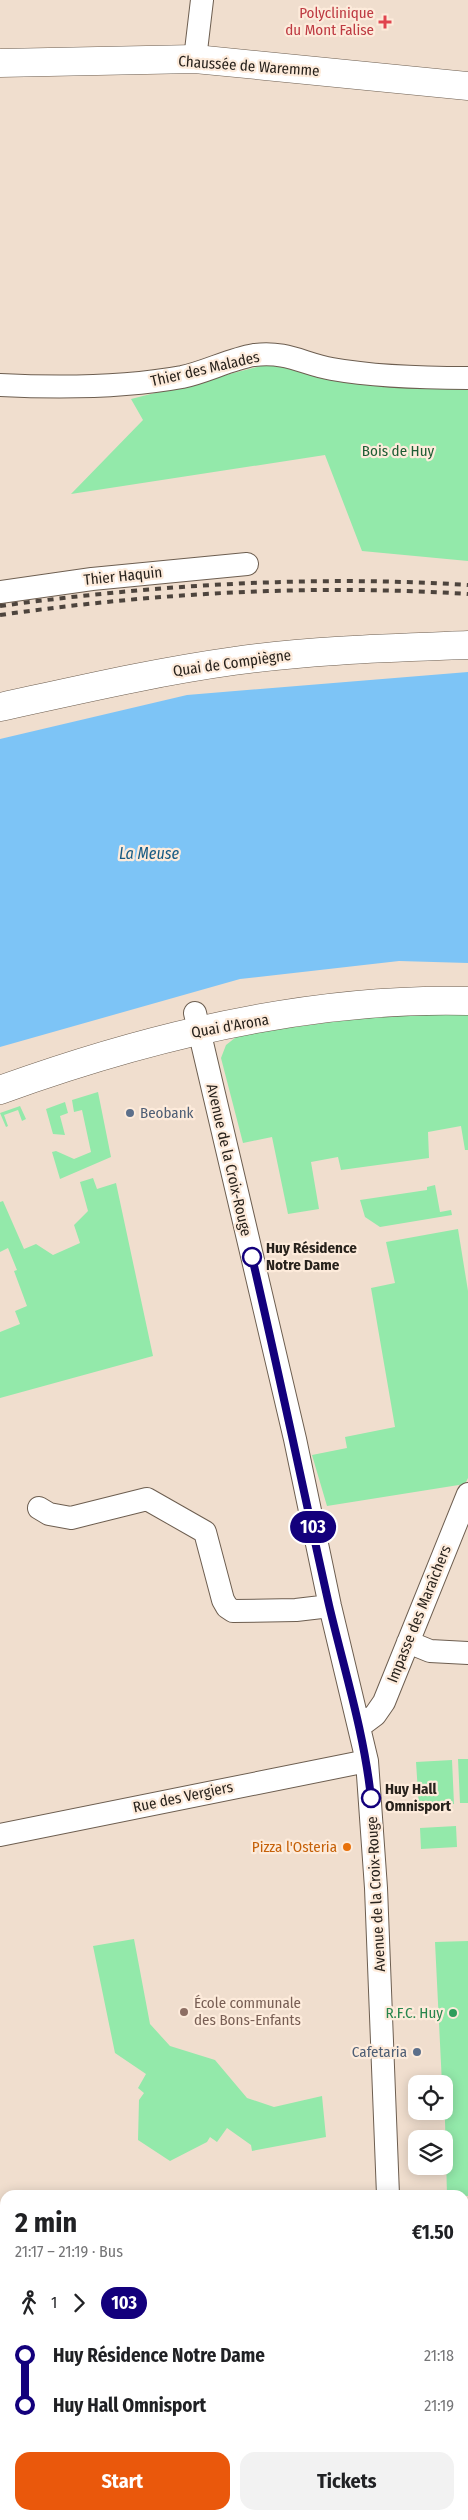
<!DOCTYPE html>
<html lang="en">
<head>
<meta charset="utf-8">
<style>
	:root { --surface:#fff; --page:#f2f2f2; --text:#202124; --muted:#757577; --accent:#ea580c }
	body { margin:0; font-family:"Fira Sans Condensed",sans-serif; background:var(--page); color:var(--text); height:100vh; display:flex; flex-direction:column; font-size:19px; white-space:nowrap }
	* { box-sizing:border-box; margin:0 }
	p { font-size:16px; color:var(--muted) }
	.icon { flex:none; width:28px; height:28px; fill:none; stroke:currentColor; stroke-width:2; stroke-linecap:round; stroke-linejoin:round }
	.map { position:relative; flex:1; overflow:hidden }
	.drawer { position:absolute; left:0px; top:2190px; width:469px; height:330px; display:flex; flex-direction:column; background:var(--surface); border-radius:15px 15px 0 0; box-shadow:0 2px 12px #0003 }
	.drawer>* { flex:none }
	.badge { padding:0 10px; border-radius:16px; font-size:18px; line-height:32px }
	.fabs { position:absolute; left:408px; top:2075px; display:grid; gap:10px }
	.fabs a { display:grid; place-items:center; width:45px; height:45px; border-radius:10px; background:var(--surface); box-shadow:0 2px 12px #0003; font-size:25px }
	.map>.badge { position:absolute; translate:-50% -50%; box-shadow:0 0 0 2px #fff }
	.legs { display:flex; align-items:center; gap:8px; height:55px; padding:0 15px; font-size:16px }
	.legs p { margin-inline-start:auto }
	.overview { display:flex; align-items:center; justify-content:space-between; height:85px; padding:0 15px }
	h1 { font-size:28px; font-weight:700; line-height:38px }
	.button { display:flex; gap:10px; margin-top:auto; padding:10px 15px }
	.button a { flex:1; height:58px; border-radius:15px; background:var(--accent); color:#fff; font-size:20px; font-weight:700; line-height:58px; text-align:center }
	.button a+a { background:var(--page); color:var(--text) }
	ul { padding:0 15px; list-style:none }
	li { display:flex; align-items:center; gap:18px; height:50px; font-size:19px }
	li i { display:grid; place-items:center; width:8px; height:100%; margin:0 6px; background:currentColor }
	li i::after { content:''; width:12px; height:12px; margin:-6px; border:4px solid; border-radius:50%; background:var(--surface) }
	li p { margin-inline-start:auto }
	li:first-child i { background:linear-gradient(#0000 50%,currentColor 0) }
	li:last-child i { background:linear-gradient(currentColor 50%,#0000 0) }
	.map>svg:first-child { display:block }
	.green { fill:#93e9aa }
	.water { fill:#7dc4f6 }
	.lines { fill:none; stroke-linecap:round; stroke-linejoin:round }
	.minor-casing { stroke:#6d5e50; stroke-width:24 }
	.major-casing { stroke:#6d5e50; stroke-width:29 }
	.minor { stroke:#fff; stroke-width:22 }
	.major { stroke:#fff; stroke-width:28 }
	.rail { stroke:#4d443d; stroke-width:4; stroke-dasharray:6 6; stroke-linecap:butt }
	.line-1-casing { stroke:#fff; stroke-width:11 }
	.line-1 { stroke:#13007c; stroke-width:8 }
	.health-dot { fill:#e0444e; stroke:#fdebdb; stroke-width:2 }
	.service-dot { fill:#5c6f8a; stroke:#fdebdb; stroke-width:2 }
	.stop-1-dot { fill:#fff; stroke:#13007c; stroke-width:2.5 }
	.food-dot { fill:#e8710a; stroke:#fdebdb; stroke-width:2 }
	.education-dot { fill:#8d6e63; stroke:#fdebdb; stroke-width:2 }
	.leisure-dot { fill:#2e9e5b; stroke:#fdebdb; stroke-width:2 }
	.labels { text-anchor:middle; stroke-width:4.5; stroke-linejoin:round; paint-order:stroke }
	.health-label { font-size:15px; fill:#be3a42; stroke:#fdebdb; text-anchor:end }
	.street-label { font-size:15px; fill:#28221c; stroke:#fdebdb }
	.park-label { font-size:15px; fill:#1e5d34; stroke:#fdebdb }
	.service-label { font-size:15px; fill:#4e5e75; stroke:#fdebdb; text-anchor:start }
	.stop-label { font-size:15px; font-weight:bold; fill:#28221c; stroke:#fdebdb; text-anchor:start }
	.food-label { font-size:15px; fill:#c56008; stroke:#fdebdb; text-anchor:end }
	.education-label { font-size:15px; fill:#785e54; stroke:#fdebdb; text-anchor:start }
	.leisure-label { font-size:15px; fill:#27864d; stroke:#fdebdb; text-anchor:end }
	.water-label { font-size:16px; font-style:italic; fill:#175b84; stroke:#fdebdb }
</style>
</head>
<body>
<div class="map">
<svg width="468" height="2520" viewBox="0 0 468 2520">
	<rect width="100%" height="100%" fill="#f0dece"/>
	<path class="green" d="M277,362L468,382V561L362,551L325,455L71,494L143,420L131,399Z
		M468,1013V1150H465L461,1126L428,1132L429,1158L341,1170L338,1157L311,1162L319,1209L288,1214L272,1137L243,1143L221,1058L226,1045L240,1034L385,1015Z
		M98,1092L111,1157L60,1179L52,1152L56,1151L74,1159L91,1152L82,1110L74,1112L72,1100Z
		M65,1102L68,1113L60,1116L65,1135L53,1134L46,1109Z
		M20,1106L26,1119L22,1121L18,1110L4,1115L8,1126L6,1127L0,1113Z
		M93,1178L97,1189L116,1183L153,1356L0,1398V1332L20,1324L15,1311L27,1306L14,1271L17,1270L8,1248L0,1252V1202L3,1201L24,1249L36,1244L53,1255L80,1243L74,1225L88,1211L80,1182Z
		M435,1185L440,1212L451,1210L452,1215L380,1227L365,1217L360,1200L427,1190V1187Z
		M458,1229L468,1291V1478L465,1484L327,1506L312,1455L347,1448L345,1437L395,1427L371,1288L395,1283L386,1242Z
		M458,1759H468V1803H460Z
		M452,1760L454,1804L419,1807L416,1762Z
		M456,1826L457,1847L421,1849L420,1828Z
		M134,1939L150,2024L170,2046L215,2060L247,2098L274,2107L322,2096L326,2137L252,2151L251,2145L227,2128L217,2142L210,2137L207,2142L170,2161L138,2140L139,2100L144,2093L138,2088L146,2074L115,2053L93,1946Z
		M468,1941V2196L447,2195L444,2084H442L435,1942Z"/>
	<path class="water" d="M468,672V963L399,961L240,979L0,1047V739L187,695Z"/>
	<g class="lines">
		<g class="minor-casing">
			<path id="minor" d="M195,59L202,0
				M0,385C60,388 122,388 182,377C206,372 230,359 254,355C288,351 303,364 332,369C376,377 423,378 468,378
				M0,592L92,579L247,564
				M195,1013L295,1439L330,1606L367,1761L376,1888L388,2195
				M39,1508L49,1514L71,1518L147,1499L205,1532L223,1600L227,1607L233,1611L296,1610L330,1606
				M408,1642L430,1651L468,1653
				M359,1727L375,1715L384,1702L468,1494
				M0,1835L367,1761
				M464,2258L468,2257
				M0,2352L5,2351"/>
		</g>
		<g class="major-casing">
			<path id="major" d="M0,63L195,59L468,86
				M0,707C78,690 155,672 234,661C312,650 390,648 468,645
				M0,1090C149,1036 309,997 468,1001"/>
		</g>
		<use href="#minor" class="minor"/>
		<use href="#major" class="major"/>
		<path class="rail" d="M0,606C154,585 312,575 468,585
			M0,615C154,593 312,584 468,594"/>
	</g>
	<g class="lines">
		<g class="line-1-casing">
			<path id="line-1" d="M252,1257C279,1373 303,1489 329,1605C344,1669 364,1732 371,1798"/>
		</g>
		<use href="#line-1" class="line-1"/>
	</g>
	<path class="health-dot" d="M382.5 14.5h5v5h5v5h-5v5h-5v-5h-5v-5h5z"/>
	<g class="service-dot">
		<circle cx="130" cy="1113" r="5"/>
		<circle cx="417" cy="2052" r="5"/>
	</g>
	<g class="stop-1-dot">
		<circle cx="252" cy="1257" r="9"/>
		<circle cx="371" cy="1798" r="9"/>
	</g>
	<circle class="food-dot" cx="347" cy="1847" r="5"/>
	<circle class="education-dot" cx="184" cy="2012" r="5"/>
	<circle class="leisure-dot" cx="453" cy="2013" r="5"/>
	<g class="labels">
		<g class="health-label">
			<text x="374" y="18">Polyclinique<tspan x="374" dy="17">du Mont Falise</tspan></text>
		</g>
		<g class="street-label">
			<text transform="translate(249 66) rotate(4)" y="5">Chaussée de Waremme</text>
			<text transform="translate(205 369) rotate(-13)" y="5">Thier des Malades</text>
			<text transform="translate(123 576) rotate(-6)" y="5">Thier Haquin</text>
			<text transform="translate(232 663) rotate(-8)" y="5">Quai de Compiègne</text>
			<text transform="translate(230 1026) rotate(-10)" y="5">Quai d'Arona</text>
			<text transform="translate(229 1160) rotate(77)" y="5">Avenue de la Croix-Rouge</text>
			<text transform="translate(419 1614) rotate(-68)" y="5">Impasse des Maraîchers</text>
			<text transform="translate(183 1797) rotate(-12)" y="5">Rue des Vergiers</text>
			<text transform="translate(376 1894) rotate(-93)" y="5">Avenue de la Croix-Rouge</text>
		</g>
		<g class="park-label">
			<text x="398" y="456">Bois de Huy</text>
		</g>
		<g class="service-label">
			<text x="140" y="1118">Beobank</text>
			<text x="407" y="2057" text-anchor="end">Cafetaria</text>
		</g>
		<g class="stop-label">
			<text x="266" y="1253">Huy Résidence<tspan x="266" dy="17">Notre Dame</tspan></text>
			<text x="385" y="1794">Huy Hall<tspan x="385" dy="17">Omnisport</tspan></text>
		</g>
		<g class="food-label">
			<text x="337" y="1852">Pizza l'Osteria</text>
		</g>
		<g class="education-label">
			<text x="194" y="2008">École communale<tspan x="194" dy="17">des Bons-Enfants</tspan></text>
		</g>
		<g class="leisure-label">
			<text x="443" y="2018">R.F.C. Huy</text>
		</g>
		<g class="water-label">
			<text x="149" y="859">La Meuse</text>
		</g>
	</g>
</svg>
<div class="fabs">
<a><svg class="icon" aria-label="locate" viewBox="0 0 24 24"><circle cx="12" cy="12" r="6"/><path d="M12 2v4M12 18v4M2 12h4M18 12h4"/></svg></a>
<a><svg class="icon" aria-label="layers" viewBox="0 0 24 24"><path d="M12 4l9 5-9 5-9-5zM3 14l9 5 9-5"/></svg></a>
</div>
<b class="badge" style="left:313px;top:1527px;background:#13007c;color:#fff">103</b>
<section class="drawer">
<div class="overview"><div><h1>2 min</h1><p>21:17 – 21:19 · Bus</p></div><b>€1.50</b></div>
<div class="legs"><svg class="icon" aria-label="walk" viewBox="0 0 24 24"><circle cx="13" cy="4" r="2"/><path d="M13 8l-2 6 4 7M11 14l-3 7M7 12l3-4h3l4 4"/></svg>1<svg class="icon" aria-label="forward" viewBox="0 0 24 24"><path d="M9 5l7 7-7 7"/></svg><b class="badge" style="background:#13007c;color:#fff">103</b></div>
<ul>
<li><i style="color:#13007c"></i><b>Huy Résidence Notre Dame</b><p>21:18</p></li>
<li><i style="color:#13007c"></i><b>Huy Hall Omnisport</b><p>21:19</p></li>
</ul>
<div class="button"><a>Start</a><a>Tickets</a></div>
</section>
</div>
</body>
</html>
